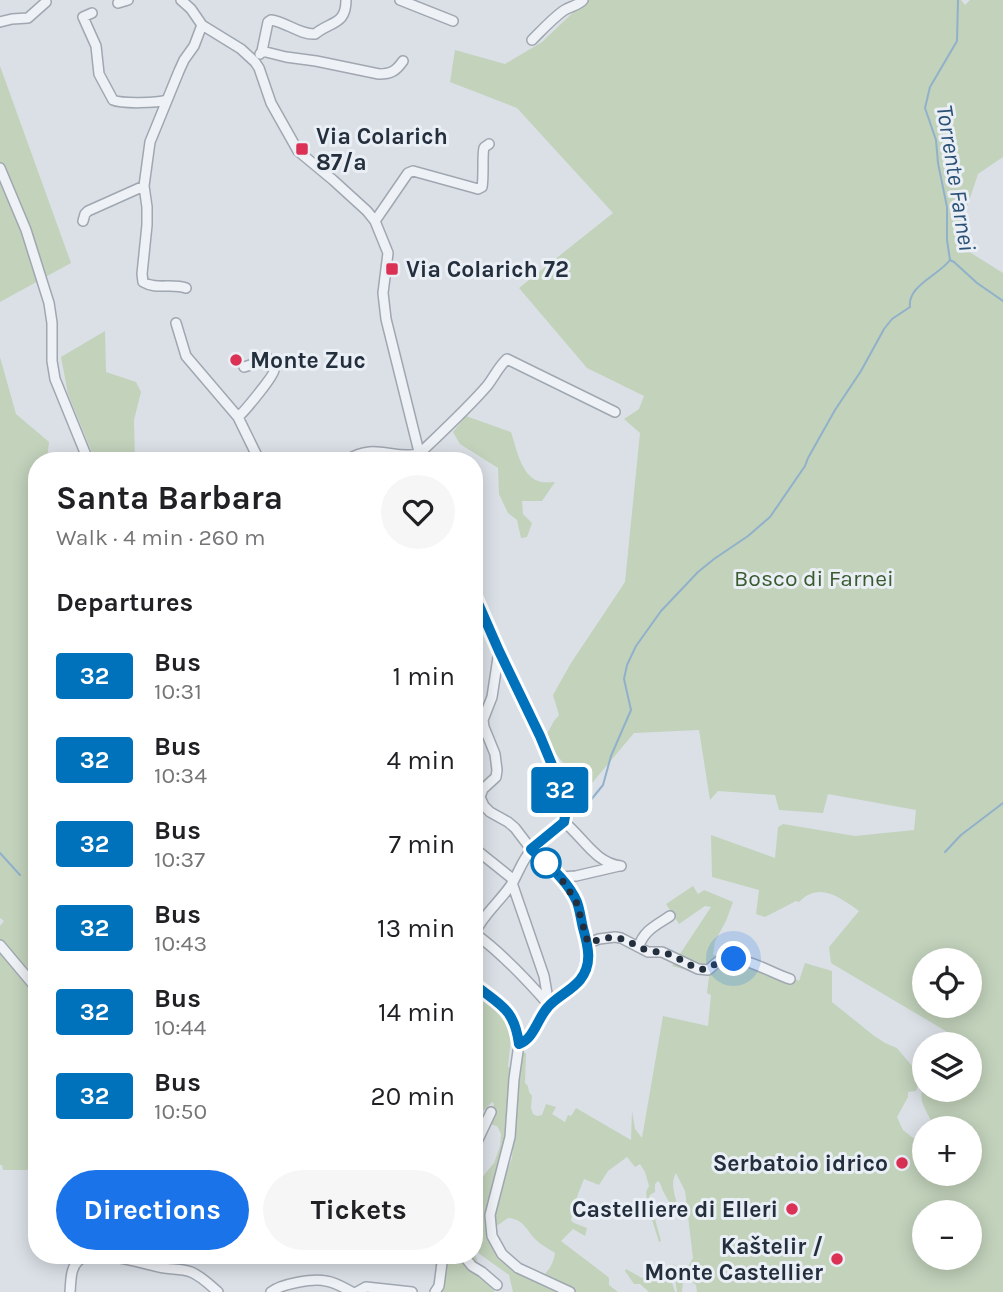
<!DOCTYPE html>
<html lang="en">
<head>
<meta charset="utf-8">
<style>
	:root { --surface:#fff; --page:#f6f6f6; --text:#202124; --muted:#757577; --accent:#1a73e8 }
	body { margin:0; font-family:Karla,sans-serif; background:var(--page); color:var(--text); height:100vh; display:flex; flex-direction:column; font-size:26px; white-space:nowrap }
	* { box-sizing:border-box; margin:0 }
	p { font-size:23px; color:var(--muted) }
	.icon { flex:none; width:38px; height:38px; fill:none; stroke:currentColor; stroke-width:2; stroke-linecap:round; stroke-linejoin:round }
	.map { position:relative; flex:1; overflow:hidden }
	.panel { position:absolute; left:28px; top:452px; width:455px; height:812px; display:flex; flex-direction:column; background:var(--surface); border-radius:28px; box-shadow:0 4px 18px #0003 }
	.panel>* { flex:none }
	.badge { padding:0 14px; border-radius:5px; font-size:24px; line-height:46px }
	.buttons { position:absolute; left:912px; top:948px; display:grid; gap:14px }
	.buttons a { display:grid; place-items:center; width:70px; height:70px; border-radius:50%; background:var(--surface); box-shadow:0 4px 18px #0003; font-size:35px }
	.you { position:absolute; width:35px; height:35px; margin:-18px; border:5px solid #fff; border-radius:50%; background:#1a73e8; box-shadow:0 0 0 10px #1a73e833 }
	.map>.badge { position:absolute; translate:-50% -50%; box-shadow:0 0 0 4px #fff }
	h2 { padding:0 28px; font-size:26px; line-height:63px }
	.round { display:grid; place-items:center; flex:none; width:74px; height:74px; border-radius:37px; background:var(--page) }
	.headline { display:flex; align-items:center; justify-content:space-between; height:119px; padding:0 28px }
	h1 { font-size:33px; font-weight:700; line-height:52px }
	.action { display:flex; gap:14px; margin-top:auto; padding:14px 28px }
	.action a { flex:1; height:80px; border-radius:42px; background:var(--accent); color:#fff; font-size:28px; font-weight:700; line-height:80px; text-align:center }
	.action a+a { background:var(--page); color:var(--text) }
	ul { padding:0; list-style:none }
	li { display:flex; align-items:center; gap:21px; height:84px; padding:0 28px }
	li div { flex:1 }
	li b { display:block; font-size:26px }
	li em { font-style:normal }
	li .badge { min-width:77px; font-weight:700; text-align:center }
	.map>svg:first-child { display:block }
	.green { fill:#c2d2bb; fill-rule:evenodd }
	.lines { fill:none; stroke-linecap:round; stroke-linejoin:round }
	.stream { stroke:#91b1cb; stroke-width:2 }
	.minor-casing { stroke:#a0a7b1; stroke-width:12 }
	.minor { stroke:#eef1f5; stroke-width:9 }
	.line-casing { stroke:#fff; stroke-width:16 }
	.line { stroke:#0072bc; stroke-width:10 }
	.walk { stroke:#242f3e; stroke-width:7; stroke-dasharray:0 12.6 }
	.poi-dot { fill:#db3154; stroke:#eaeff5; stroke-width:2.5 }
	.stop-dot { fill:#fff; stroke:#0072bc; stroke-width:3.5 }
	.labels { text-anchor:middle; stroke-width:6; stroke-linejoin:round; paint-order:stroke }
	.poi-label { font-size:23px; font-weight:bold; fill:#242f3e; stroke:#eaeff5; text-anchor:start }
	.park-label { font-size:23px; fill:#3a5b2f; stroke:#eaeff5 }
	.water-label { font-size:24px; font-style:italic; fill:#2a5076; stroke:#eaeff5 }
</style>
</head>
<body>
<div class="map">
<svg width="1003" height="1292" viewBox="0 0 1003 1292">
	<rect width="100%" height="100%" fill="#dbe0e7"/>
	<path class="green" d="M586,0H961L965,5L970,0H1003V157L978,174L964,216L968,251L1003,273V1292H697L696,1285L689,1280L683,1282L682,1292H677L673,1264L676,1266L689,1265L693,1258L685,1191L676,1173C668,1186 679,1202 679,1217H677L663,1191L660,1183L658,1181L655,1184V1192L650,1195L649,1197L661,1241L659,1242L648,1207L646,1192L649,1186L645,1172L640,1164L635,1167L627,1157L608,1171L599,1185L584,1179L578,1194L571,1220L574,1223L587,1228L585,1236L573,1229L561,1241L607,1276L609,1278V1285L618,1292H577L543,1276C550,1269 554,1262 555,1253C549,1249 541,1245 535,1239C526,1229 523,1219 508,1218L494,1228V1217L500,1190L512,1158L521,1053H526L525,1083L528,1086L529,1092L532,1096L531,1108L533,1114L537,1116L542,1115L546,1104L556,1107L552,1114L565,1122L568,1115L571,1116L576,1108L631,1140L632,1111L635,1129L642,1138L663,1016L708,1026L711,995L707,993L709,976L672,966L711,907L705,906L679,924L666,904L693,886L698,894L704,890L733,902L726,921L715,941L713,955L737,957L757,960L799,981L805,963L832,971V1002L873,1035L885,1043L897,1048L917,1072L919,1078V1084L916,1091L908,1092V1097L897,1117L903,1130L913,1138L924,1132V1174H970V1129H927L926,1123L932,1122C921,1102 919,1100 924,1078V1090H970V1045H943L949,1033L831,963L829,947L859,911C840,898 820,881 799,902L796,901L765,917L756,914L759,890L712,877L711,835L775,858L778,827L783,824L855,836L914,830L916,810L828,794L823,813L779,810L775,795L718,791L710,800L699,730L634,733L582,795L569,771L551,747L547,734L554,721L559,715L553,695L571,663L625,582L640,433L624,419L639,409L644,396L587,368L519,288L613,213L517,108L450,82L455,50L505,64L542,42ZM924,961H970V1006H924ZM924,1213H970V1258H924Z
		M0,66L71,263L0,302Z
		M105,331L106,372L136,382L141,392L134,420L135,460H95L68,394L61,357Z
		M0,357L16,414L49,442L47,460H37V598L35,662L37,665V984L0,941V926L4,921L0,918Z
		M466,416L511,432C516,447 521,475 538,481C543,483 549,482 555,482L542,501H522L523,514L532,523L527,537L521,538L517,520L508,513L499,494L498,468L460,444L453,432Z
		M0,949L37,992V1167L26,1170H3L2,1165H0Z
		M477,990L502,1008L512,1028L508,1067L513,1069L507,1110V1133H505C504,1141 505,1148 503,1155C501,1168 495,1180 491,1192C471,1259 514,1269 564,1292H513L509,1275L477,1252L475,1254L478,1263L485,1269L471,1261L466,1255H474V1187L494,1163L500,1146L501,1134L497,1126L490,1124L494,1104L492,1102L483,1111L481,1105L474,1103V992Z
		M433,1255H458C468,1270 483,1278 495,1292H435L438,1275Z
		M626,1269L642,1278L668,1270L675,1292H649L640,1284H634L625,1271Z"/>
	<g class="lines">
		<path class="stream" d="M958,0L957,41L930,87L925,108L936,140L938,163L947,207V240L950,260L954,262L977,283L1003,301
			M590,801L603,785L611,756L631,710L624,679L627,665L636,646L661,611L698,572L714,559L748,536L770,517L805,466L808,458L835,410L861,371L884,329L892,319L910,307C907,286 939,275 950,260
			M945,852L961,835L1003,803
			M0,853L20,875"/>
		<g class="minor-casing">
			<path id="minor" d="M181,0L191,9L202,25L241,49L255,62L259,68L271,103L298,151L333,180L367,211L375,221L388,253L383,293L386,319L421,460
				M400,0L453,21
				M118,3L128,0
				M92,13L83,17L96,46L99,74L113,100C122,104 157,103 167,100
				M0,22L12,19L28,18L46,2
				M532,40C542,30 552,19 563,11C570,6 578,6 583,0
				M262,51L286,57L316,61L379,74C391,74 396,71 403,61
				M260,54L262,51L268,22L271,20C286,22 300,35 315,34C331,21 346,25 346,0
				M0,168L26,230L49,303L52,323V361L55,379L88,460
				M83,221L85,214L88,211L144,186
				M375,221L408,173L413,171L471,187L478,189L482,187C484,178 482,153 484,148C485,146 488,145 489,144
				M186,288C172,283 156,290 143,282L142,274L147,225V207L144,186L150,142L179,71L184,60L194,46L202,25
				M176,323L186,356L238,417L259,460
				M238,417C244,412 274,376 274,370C274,365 272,363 269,359L244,367
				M347,460C375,442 392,460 419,454C442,432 466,410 487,386C494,377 499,366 507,359L615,412
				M474,594C483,614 491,634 500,653C511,676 577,804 564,822C558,830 540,840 532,849C523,859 519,871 513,882C502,900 483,914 475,933
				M499,651L492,697L483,720L484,727L495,754L497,770L496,777L483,789L480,797L484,806L490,812L508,822L515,828L531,849L560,877L576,901L588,943V962L581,979L566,993L549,1005L536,1025L528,1039L519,1044
				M564,822C583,837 595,863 621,866
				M474,848L514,880
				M560,877L576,876L619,866
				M512,883L544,976L549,1005
				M474,933C501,952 526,979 548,1004
				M588,943L599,939L615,937L621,938L648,952H662L698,969L708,970C712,967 716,962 721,960C738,952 773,974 790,979
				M0,945L37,989
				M639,946C644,930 657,925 670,916
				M474,984L502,1004L508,1012L516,1030L519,1044L514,1079L510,1137L490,1215L492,1236L502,1254L518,1268L570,1292
				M474,1148L491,1112
				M463,1255L472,1266L482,1272L497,1285
				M70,1292C71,1282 70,1269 78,1261C93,1248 141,1263 159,1267C169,1270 181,1268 191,1272C201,1276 210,1285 218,1292
				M271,1292C281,1284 313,1278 326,1281C335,1282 344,1288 352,1292
				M357,1292L366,1287L412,1292
				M435,1292L439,1286L443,1255"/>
		</g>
		<use href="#minor" class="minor"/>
	</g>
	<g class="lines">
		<g class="line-casing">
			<path id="line" d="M474,594L499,651L540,736L552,765L566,811L564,822L531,849C548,865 568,881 577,902C580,910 581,920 583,928C588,946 593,964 580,980C571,991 556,997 548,1007C537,1019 534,1039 519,1044C514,1007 499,1005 474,984"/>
		</g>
		<use href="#line" class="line"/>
		<path class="walk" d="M546,863L560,877L576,901L588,943C618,933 620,938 646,950C651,953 657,951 662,952C675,955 687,964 698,969C715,971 716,957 734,959"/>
	</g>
	<g class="poi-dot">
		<rect x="295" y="142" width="14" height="14" rx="3.5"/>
		<rect x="385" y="262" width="14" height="14" rx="3.5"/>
		<circle cx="236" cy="360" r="7"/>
		<circle cx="902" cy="1163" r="7"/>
		<circle cx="792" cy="1209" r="7"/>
		<circle cx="837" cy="1259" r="7"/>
	</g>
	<circle class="stop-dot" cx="546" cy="863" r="14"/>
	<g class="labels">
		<g class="poi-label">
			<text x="316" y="144">Via Colarich<tspan x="316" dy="26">87/a</tspan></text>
			<text x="406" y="277">Via Colarich 72</text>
			<text x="250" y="368">Monte Zuc</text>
			<text x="888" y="1171" text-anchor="end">Serbatoio idrico</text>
			<text x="778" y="1217" text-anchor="end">Castelliere di Elleri</text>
			<text x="823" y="1254" text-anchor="end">Kaštelir /<tspan x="823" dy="26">Monte Castellier</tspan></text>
		</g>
		<g class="park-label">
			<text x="814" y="586">Bosco di Farnei</text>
		</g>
		<g class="water-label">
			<text transform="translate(956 178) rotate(81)" y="8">Torrente Farnei</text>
		</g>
	</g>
</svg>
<div class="buttons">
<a><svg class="icon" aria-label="locate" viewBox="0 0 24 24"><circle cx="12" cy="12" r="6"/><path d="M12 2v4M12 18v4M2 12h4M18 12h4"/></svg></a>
<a><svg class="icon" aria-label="layers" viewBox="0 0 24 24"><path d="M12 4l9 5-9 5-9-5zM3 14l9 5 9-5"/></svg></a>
<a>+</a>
<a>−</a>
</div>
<div class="you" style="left:734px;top:959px"></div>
<b class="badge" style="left:560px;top:790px;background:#0072bc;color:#fff">32</b>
<section class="panel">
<div class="headline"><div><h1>Santa Barbara</h1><p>Walk · 4 min · 260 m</p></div><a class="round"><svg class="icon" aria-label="heart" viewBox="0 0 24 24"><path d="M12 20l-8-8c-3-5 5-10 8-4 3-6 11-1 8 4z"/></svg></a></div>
<h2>Departures</h2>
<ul>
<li><span class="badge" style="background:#0072bc;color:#fff">32</span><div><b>Bus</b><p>10:31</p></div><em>1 min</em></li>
<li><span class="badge" style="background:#0072bc;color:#fff">32</span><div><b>Bus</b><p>10:34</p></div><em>4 min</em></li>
<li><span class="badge" style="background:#0072bc;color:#fff">32</span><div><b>Bus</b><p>10:37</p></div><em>7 min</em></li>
<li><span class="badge" style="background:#0072bc;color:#fff">32</span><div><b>Bus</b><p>10:43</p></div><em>13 min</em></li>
<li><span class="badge" style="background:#0072bc;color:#fff">32</span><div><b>Bus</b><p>10:44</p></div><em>14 min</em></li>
<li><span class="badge" style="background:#0072bc;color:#fff">32</span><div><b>Bus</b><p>10:50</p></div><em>20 min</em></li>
</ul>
<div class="action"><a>Directions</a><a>Tickets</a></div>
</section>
</div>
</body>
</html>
